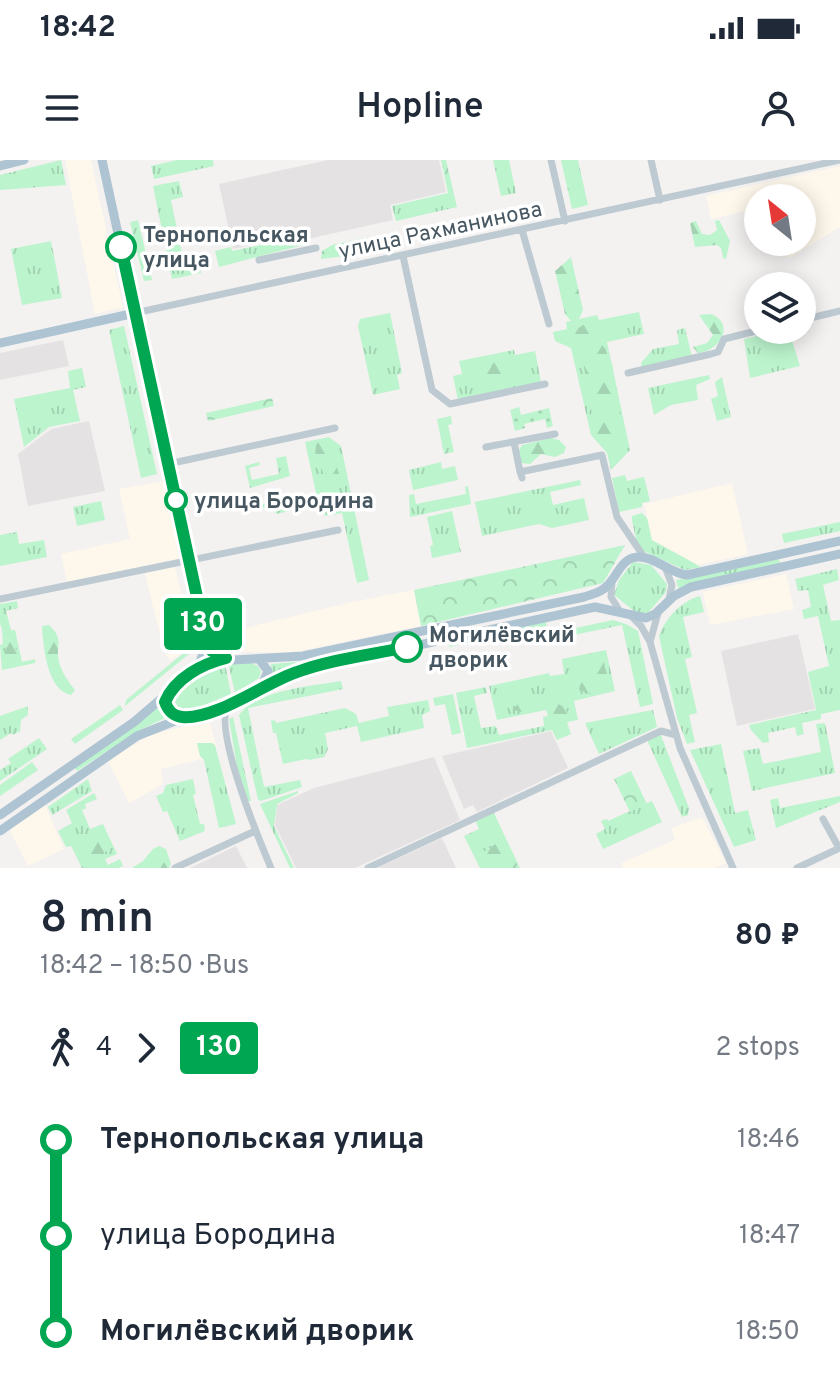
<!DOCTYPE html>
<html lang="en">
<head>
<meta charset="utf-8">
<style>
	:root { --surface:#fff; --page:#f6f6f7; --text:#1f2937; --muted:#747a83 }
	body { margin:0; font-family:Overpass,sans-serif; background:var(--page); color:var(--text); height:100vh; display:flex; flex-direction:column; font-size:30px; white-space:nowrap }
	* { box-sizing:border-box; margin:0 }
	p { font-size:26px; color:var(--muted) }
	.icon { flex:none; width:44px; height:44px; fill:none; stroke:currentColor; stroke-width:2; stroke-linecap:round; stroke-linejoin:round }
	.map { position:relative; height:708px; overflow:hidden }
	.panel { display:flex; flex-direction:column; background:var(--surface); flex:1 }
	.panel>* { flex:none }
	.badge { padding:0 16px; border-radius:6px; font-size:28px; line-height:52px }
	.needle { width:52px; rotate:330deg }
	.tools { position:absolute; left:744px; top:24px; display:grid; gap:16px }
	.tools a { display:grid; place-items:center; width:72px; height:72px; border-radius:50%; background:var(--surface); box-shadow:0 4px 20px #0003; font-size:40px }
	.map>.badge { position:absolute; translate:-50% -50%; box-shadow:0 0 0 4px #fff }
	.legs { display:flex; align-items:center; gap:12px; height:88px; padding:0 40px; font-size:26px }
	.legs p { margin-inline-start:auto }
	.headline { display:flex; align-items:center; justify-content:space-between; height:136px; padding:0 40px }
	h1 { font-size:44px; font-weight:600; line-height:60px }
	ul { padding:0 40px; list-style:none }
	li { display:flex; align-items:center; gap:28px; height:96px; font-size:30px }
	li i { display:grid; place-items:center; width:12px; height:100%; margin:0 10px; background:currentColor }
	li i::after { content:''; width:20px; height:20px; margin:-10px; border:6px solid; border-radius:50%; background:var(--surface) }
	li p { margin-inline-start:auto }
	li:first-child i { background:linear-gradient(#0000 50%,currentColor 0) }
	li:last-child i { background:linear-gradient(currentColor 50%,#0000 0) }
	.status { display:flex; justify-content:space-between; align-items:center; height:56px; padding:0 40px; background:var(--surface); direction:ltr }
	.status svg { height:22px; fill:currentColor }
	header { display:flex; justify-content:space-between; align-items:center; height:104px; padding:0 40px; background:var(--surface); font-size:36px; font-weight:600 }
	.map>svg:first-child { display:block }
	.commercial { fill:#fef7eb }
	.education { fill:#e5e2e3 }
	.grass { fill:url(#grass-tufts); fill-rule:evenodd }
	.forest { fill:url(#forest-firs) }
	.park { fill:url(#park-crowns) }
	.garden { fill:url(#garden-dots) }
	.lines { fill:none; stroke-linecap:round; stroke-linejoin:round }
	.minor { stroke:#becad2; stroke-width:7 }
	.major { stroke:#aec4d2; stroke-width:9 }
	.line-1-casing { stroke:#fff; stroke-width:18 }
	.line-1 { stroke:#00a651; stroke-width:12 }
	.stop-1-dot { fill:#fff; stroke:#00a651; stroke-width:4 }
	.labels { text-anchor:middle; stroke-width:7; stroke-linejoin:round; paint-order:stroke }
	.street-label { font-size:22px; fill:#475761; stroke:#fff }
	.stop-label { font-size:22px; font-weight:bold; fill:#475761; stroke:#fff; text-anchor:start }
</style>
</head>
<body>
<div class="status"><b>18:42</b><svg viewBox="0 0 49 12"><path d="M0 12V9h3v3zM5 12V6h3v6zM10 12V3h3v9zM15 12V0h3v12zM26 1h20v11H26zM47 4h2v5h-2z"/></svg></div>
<header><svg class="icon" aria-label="menu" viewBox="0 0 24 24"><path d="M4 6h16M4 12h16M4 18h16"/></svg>Hopline<svg class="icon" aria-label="person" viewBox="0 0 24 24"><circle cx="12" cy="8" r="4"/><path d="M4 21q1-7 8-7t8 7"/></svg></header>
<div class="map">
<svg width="840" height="708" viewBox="0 0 840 708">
	<defs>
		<pattern id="grass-tufts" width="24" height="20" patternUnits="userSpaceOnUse" patternTransform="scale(2)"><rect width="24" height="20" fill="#bcf4cd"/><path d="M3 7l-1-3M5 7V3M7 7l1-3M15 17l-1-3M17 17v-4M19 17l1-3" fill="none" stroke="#a3d3b3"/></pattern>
		<pattern id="forest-firs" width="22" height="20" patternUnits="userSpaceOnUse" patternTransform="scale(2)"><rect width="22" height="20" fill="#bcf4cd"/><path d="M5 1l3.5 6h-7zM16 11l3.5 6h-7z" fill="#a3d3b3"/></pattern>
		<pattern id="park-crowns" width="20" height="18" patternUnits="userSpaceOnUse" patternTransform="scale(2)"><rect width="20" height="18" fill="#bcf4cd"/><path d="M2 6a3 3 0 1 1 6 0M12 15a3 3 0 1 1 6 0" fill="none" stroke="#a3d3b3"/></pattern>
		<pattern id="garden-dots" width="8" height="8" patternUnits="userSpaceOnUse" patternTransform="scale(2)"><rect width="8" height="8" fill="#bcf4cd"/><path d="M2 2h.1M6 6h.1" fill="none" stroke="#a3d3b3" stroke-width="1.8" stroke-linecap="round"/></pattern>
	</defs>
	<rect width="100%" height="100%" fill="#f4f1f1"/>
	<path class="commercial" d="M65,0H91L123,147L95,154Z
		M840,6V67L788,99L784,82H802V38H758V48L711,59L706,36Z
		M165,321L182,398L67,422L61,394L130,379L119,329Z
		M732,323L748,394L698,405L652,380L644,344Z
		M175,407L192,480L190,486L171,501L166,496L155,455L145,413Z
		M786,414L794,449L710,465L703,432Z
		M414,430L421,466L291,493L227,491L220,474L352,442Z
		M206,560L211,565L218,595L161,609L163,624L129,643L108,601L148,576Z
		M45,645L64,689L28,706L9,669Z
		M702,657L726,703L715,708H624L621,703L675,680L671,668Z"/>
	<path class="education" d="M328,0H439L446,32L390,45L393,60L308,79L307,73L233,89L219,24Z
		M63,180L69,206L0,220V193Z
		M89,261L105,331L28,346L18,294L51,269Z
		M798,474L815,549L737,566L721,491Z
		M551,571L568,608L477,652L473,645L464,649L442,596Z
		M434,597L460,660L355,708H296L275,665L277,645L314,628Z
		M442,678L456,708H379V707Z
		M236,686L247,708H189L192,707Z"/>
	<path class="grass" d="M61,0L66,25L0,30V15Z
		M177,0H213L214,6L154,19L151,6Z
		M441,0H446L457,47L396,61L392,46L448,33Z
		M493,0H509L516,33L501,36Z
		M561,0H578L588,45L572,49Z
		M179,21L183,37L171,40L185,108L200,106L201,113L172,119L153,26Z
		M138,60L152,120L144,121L130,62Z
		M294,78L303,85L219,107L215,91L231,87L232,91Z
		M51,81L62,138L22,145L11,89Z
		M639,152L644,174L607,182L630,290L611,310L607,293L591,275L571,188L555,181L553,172L567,169L566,162L597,155L599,160Z
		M390,153L402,213L397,215L400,229L373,235L358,166L360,159Z
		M124,166L157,314L141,318L109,170Z
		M685,168L692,197L642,208L641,203L653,189L679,184L677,170Z
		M783,170H792L790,174L800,206L750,218L744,179Z
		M514,190L515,195L535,191L541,222L458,240L453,216L462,214L459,201Z
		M82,208L86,227L73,230L80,261L49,267L24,287L14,239L70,228L68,211Z
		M709,215L710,219L696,225L698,240L671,245L654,255L648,228Z
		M722,217L731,257L717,261L711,239L718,236L715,222Z
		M451,256L452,264L448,265L454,292L444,294L437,259Z
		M329,277L341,286L369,420L357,423L342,353L325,356L322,344L276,354L274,346L255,350L254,346L284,340L285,343L303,340V336L316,333L305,282Z
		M286,296L290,316L250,328L245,306L259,302L260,305L249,308L252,320L279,314L276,298Z
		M441,302L442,309L455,306L458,320L413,330L409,310Z
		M625,315L627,321L644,317L650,341L642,343V347L619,352L612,318Z
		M580,320L589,360L552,368L539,364L482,376L475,342ZM581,325L584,338L553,345L550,332Z
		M468,326L471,344L410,357L409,335L414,334L416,344L466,334L465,327Z
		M101,341L105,360L77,366L73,347Z
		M452,351L461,392L432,398L430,386L433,385L427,357Z
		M642,353L647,358L652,380L701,407L685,410L641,390L637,384L632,360V356Z
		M840,362V371L784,383L782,374Z
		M17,372L19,384L44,380L47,397L0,406V375Z
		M779,399L780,404L678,428L676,420Z
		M633,402L651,405L667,424L666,432L647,454L639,455L614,435L619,420Z
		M837,409L839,420L823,425L831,461L840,460V550L821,554V559L802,563L804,574L797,576L795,567L768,573L769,582L763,583L751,570L749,565L816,550L808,512L829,506L818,456L804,459L802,450L811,447L808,430L798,431L795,419Z
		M700,436L704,452L683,457L692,497L685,499L697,553L689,555L695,582L687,584L677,558L659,476C665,459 681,441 700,436Z
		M17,441L18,448L6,451L11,470H15L22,502L35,499V503L2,510L0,485L3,484L0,444Z
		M190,458L197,486L195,489L125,546L126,540L191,487L193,480Z
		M613,460L626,464L638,471L653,544L640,547L622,465L554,479L552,473Z
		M546,462L547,467L449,487L451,483Z
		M374,485V490L297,506L272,514L271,504L296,502Z
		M606,490L615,531L574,541L578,560L567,562L571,574L557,580L552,570L467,588L456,533L486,527L487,533L474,536L481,568L496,566L499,575L544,566L543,557L548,556L546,550L497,560L489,526L549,513L550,516L564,514L562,499Z
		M228,503H251L258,506L261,512L259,518L235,533Z
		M225,504L231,534L202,546L177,550L172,545C172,520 204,508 225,504Z
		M341,521L343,529L248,548L264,627L300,620L302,627L261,641L258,640L239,555C256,530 313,526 341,521Z
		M453,534L461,573L452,575L445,544L435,546L433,538Z
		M428,540L430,551L422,555L424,568L361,582L357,566L325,573L328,589L324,597L309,600L306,599L283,604L276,573H273L271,561L275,560L276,563L345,548L356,554L359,563L389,556L387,547Z
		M120,545L123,550L75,584L71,579Z
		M28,546V555L21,560L20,571L13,575L11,573L0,580V556Z
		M159,547L165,558L136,572L77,611L74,607Z
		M653,550L657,567L599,594L585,563Z
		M233,557L251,641H247L239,619L229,559Z
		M825,563L835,613L752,631L743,591L759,588L763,604L821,592L816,564Z
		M660,573L689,648L688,655L682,657L647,580Z
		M39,578L47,589L0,621V610L11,603L8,599Z
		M197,583H212L215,585L236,664L219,668L204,600L200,596Z
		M721,584L735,653L748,650L756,680L734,687L690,590Z
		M32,602L38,610L0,636V625Z
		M88,619L92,631L52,655L48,647Z
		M193,619L196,634L193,635L200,664H204L205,671L180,681L167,651L163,652L156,636L163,633L166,625Z
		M298,631V633L277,644L274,666L294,708H290L260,644Z
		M94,633L97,639L85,644L86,648L82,650L90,669L103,664L117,694L105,699L108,705L120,699L123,706L118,708H82L71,686L66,687L58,671L72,663L66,650Z
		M840,636V642L776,668L770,640L778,638L780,648Z
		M652,641L662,662L603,689L596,674L605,669L601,661L607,659L608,661Z
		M493,651L520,708H480L464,676L479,669L475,660Z"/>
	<path class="forest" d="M719,60L730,81L726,99L723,98L721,88L717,85L695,87L690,63L696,61L702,74L710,75L717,70L715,61Z
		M364,78H368L371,81L361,94L321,99L322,91L332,85Z
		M571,97L583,150L579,159L571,161L565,154L555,111Z
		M711,154C736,164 720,191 698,193L693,187L707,183L713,175L699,155Z
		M583,165L592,166L612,203L624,272L611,290L596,278L583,201L574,171Z
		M498,202L532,218L508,225L487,228L478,216L470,214L469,210L477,204Z
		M551,278L559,280L566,287L564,293L555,297L541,294L530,304L521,303L518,292L522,285Z
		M325,280H330C332,284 331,289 332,293C334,305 341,311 340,324L336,327L329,315L323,312L315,297L316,283Z
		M0,446L3,449L17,493V500L10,506L6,502V478L0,464Z
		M49,465C65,480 55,485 59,502C62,513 68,521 75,530L71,535C47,530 44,489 42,469V466Z
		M594,496L604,502L608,527C600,533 588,537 580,529L575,505L579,500Z
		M522,540C537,541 554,538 566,549L568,557L560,566L553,568L548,564L551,553L547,548L522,552L512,550Z
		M80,673L108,684L109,689L102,695V708H88L75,681Z
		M500,681L505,682L517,705L515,708H480L475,696L476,690L478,688L485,691Z
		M159,686L166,689L171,704L169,708H132L143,701L153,689Z"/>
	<path class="park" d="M272,238L274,246L208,261L206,253Z
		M625,385L603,423L421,466L414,430Z
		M631,611L647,644L630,652L614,619Z"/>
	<path class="garden" d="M519,247L521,255L549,248L553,266L547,268L545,259L524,264L525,268L515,271L510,250Z"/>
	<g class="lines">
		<path class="minor" d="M551,0L565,61
			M651,0L660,40
			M522,70L549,164
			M403,96L432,230L450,244L545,224
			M259,100L316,88
			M135,153L840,0
			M802,160L840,151
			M628,213L711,194L718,192L724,179L760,170
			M514,282L520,312
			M486,287L555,274
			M168,304L335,268
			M522,318L520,312L602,295L617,357L644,397
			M665,407L672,425L669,439
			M612,422L611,437L621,453
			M0,439L338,370
			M631,456L641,466L650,482L680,588L733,708
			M650,482L658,453
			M229,545C211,565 260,682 271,708
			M823,659L839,688
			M175,708L255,671
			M368,708L661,571L676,575
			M797,708L840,688"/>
		<path class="major" d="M102,0L207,483L198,507
			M0,6L24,0
			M0,183L135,153
			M259,499L268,511L262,525
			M169,534L165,542C167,552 175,556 185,557
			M0,655L134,562L196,509L215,501L303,496L584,437C592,434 601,433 607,426C618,416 621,397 639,397C656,397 669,413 687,415L840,381
			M0,671L137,576L185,557L229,545L294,512L595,447L646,458L655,454L674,436L691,427L840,394"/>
	</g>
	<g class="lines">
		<g class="line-1-casing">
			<path id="line-1" d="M121,87L207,483L212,491L226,498C202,504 175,518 165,542C168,550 172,556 182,557C216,560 264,523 297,512C332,499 371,495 407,487"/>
		</g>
		<use href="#line-1" class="line-1"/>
	</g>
	<g class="stop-1-dot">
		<circle cx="121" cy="87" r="14"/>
		<circle cx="176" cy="340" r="10"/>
		<circle cx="407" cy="487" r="14"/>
	</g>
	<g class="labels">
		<g class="street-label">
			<text transform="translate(440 69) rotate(-12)" y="8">улица Рахманинова</text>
		</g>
		<g class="stop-label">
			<text x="143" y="82">Тернопольская<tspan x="143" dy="25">улица</tspan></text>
			<text x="194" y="348">улица Бородина</text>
			<text x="429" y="482">Могилёвский<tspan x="429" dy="25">дворик</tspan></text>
		</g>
	</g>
</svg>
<div class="tools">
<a><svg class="needle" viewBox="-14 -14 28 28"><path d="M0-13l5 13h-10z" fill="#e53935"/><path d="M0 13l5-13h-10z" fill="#747a83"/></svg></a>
<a><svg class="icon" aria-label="layers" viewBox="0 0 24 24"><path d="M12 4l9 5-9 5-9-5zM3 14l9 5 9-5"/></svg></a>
</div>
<b class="badge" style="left:203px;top:464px;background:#00a651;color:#fff">130</b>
</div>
<section class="panel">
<div class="headline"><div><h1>8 min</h1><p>18:42 – 18:50 · Bus</p></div><b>80 ₽</b></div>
<div class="legs"><svg class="icon" aria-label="walk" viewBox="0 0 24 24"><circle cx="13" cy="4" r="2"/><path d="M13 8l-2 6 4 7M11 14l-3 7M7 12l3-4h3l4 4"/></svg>4<svg class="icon" aria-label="forward" viewBox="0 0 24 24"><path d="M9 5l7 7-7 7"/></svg><b class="badge" style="background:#00a651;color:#fff">130</b><p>2 stops</p></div>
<ul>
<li><i style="color:#00a651"></i><b>Тернопольская улица</b><p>18:46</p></li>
<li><i style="color:#00a651"></i><span>улица Бородина</span><p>18:47</p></li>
<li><i style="color:#00a651"></i><b>Могилёвский дворик</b><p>18:50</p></li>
</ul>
</section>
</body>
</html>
